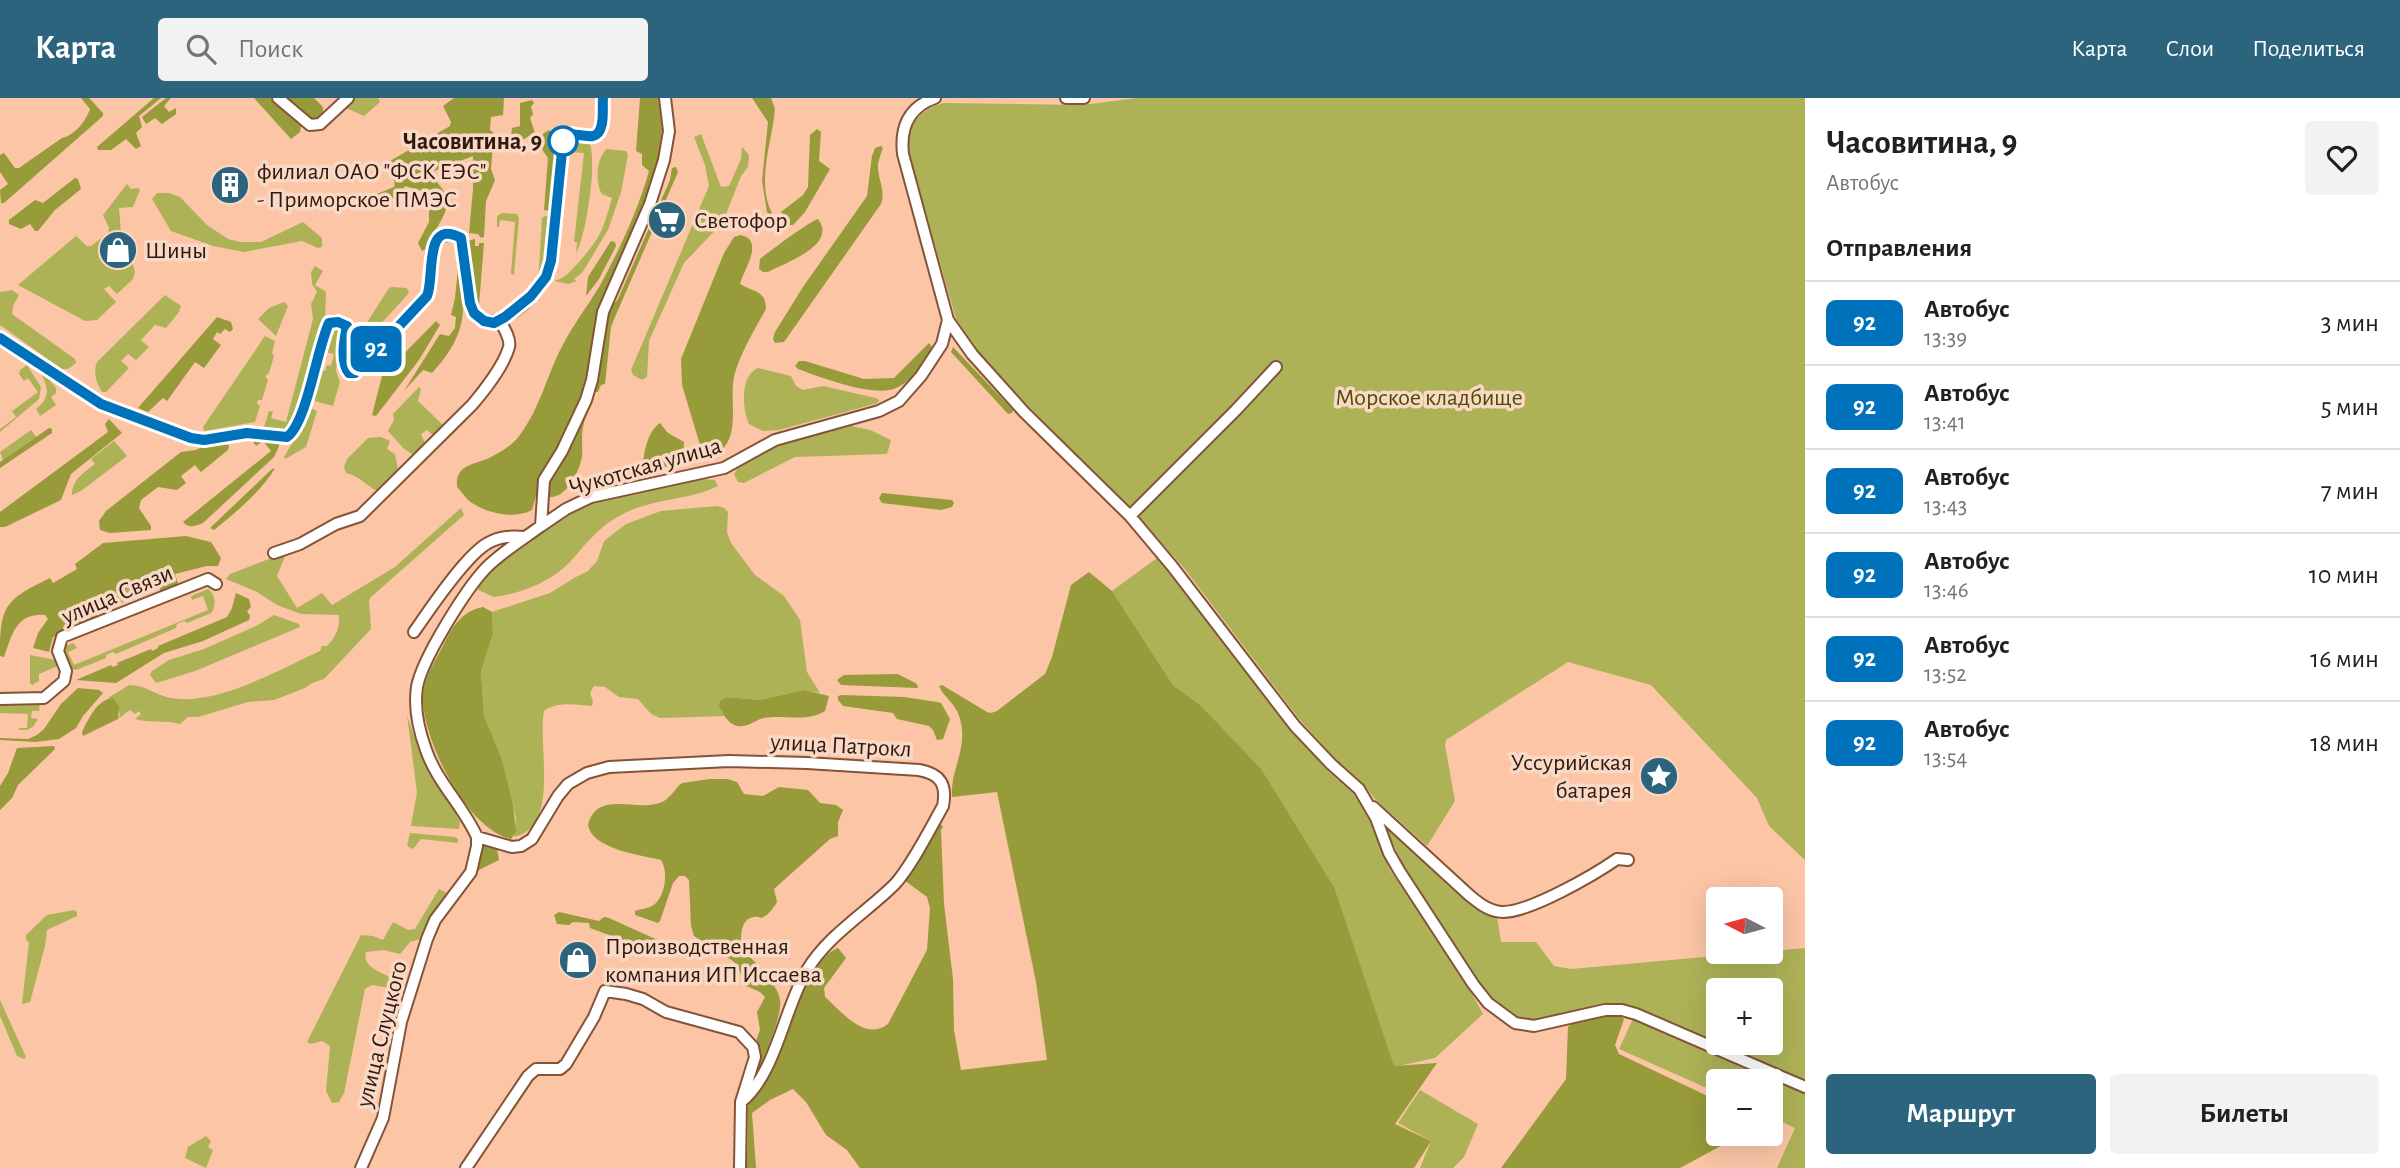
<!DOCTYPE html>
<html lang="ru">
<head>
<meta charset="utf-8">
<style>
	:root { --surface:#fff; --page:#f2f2f2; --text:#202124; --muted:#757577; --line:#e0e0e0; --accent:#2c647e }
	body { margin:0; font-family:"Alegreya Sans",sans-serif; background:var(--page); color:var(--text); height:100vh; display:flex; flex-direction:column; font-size:26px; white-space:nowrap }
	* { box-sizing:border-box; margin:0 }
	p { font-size:23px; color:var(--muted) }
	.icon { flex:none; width:38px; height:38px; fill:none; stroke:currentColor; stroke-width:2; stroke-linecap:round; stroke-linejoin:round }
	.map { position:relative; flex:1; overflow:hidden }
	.details { display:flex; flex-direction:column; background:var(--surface); width:595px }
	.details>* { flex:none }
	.badge { padding:0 14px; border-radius:10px; font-size:24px; line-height:46px }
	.needle { width:46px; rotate:276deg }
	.buttons { position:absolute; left:1706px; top:789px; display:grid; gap:14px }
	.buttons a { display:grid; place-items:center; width:77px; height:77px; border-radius:7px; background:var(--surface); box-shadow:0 7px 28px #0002; font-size:35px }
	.map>.badge { position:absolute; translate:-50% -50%; box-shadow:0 0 0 4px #fff }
	h2 { padding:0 21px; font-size:26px; line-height:63px }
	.round { display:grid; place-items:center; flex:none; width:74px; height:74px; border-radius:7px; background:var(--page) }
	.headline { display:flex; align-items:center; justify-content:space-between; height:119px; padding:0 21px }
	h1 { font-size:33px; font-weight:700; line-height:52px }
	.primary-button { display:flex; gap:14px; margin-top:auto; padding:14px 21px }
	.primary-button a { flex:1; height:80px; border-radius:7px; background:var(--accent); color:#fff; font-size:28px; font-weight:700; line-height:80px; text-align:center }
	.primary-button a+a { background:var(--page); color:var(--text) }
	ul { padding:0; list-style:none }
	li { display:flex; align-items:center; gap:21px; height:84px; padding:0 21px; border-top:2px solid var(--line) }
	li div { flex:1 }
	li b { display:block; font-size:26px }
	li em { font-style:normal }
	li .badge { min-width:77px; font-weight:700; text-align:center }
	header { display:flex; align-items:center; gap:42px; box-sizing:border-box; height:98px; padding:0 35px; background:var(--accent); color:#fff }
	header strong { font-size:33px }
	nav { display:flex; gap:38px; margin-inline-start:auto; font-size:24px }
	.search { width:490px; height:63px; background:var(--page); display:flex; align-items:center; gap:18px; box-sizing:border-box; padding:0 24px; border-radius:7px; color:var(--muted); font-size:26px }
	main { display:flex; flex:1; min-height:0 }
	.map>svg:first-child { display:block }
	.green { fill:#adb257; fill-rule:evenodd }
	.forest { fill:#979b3a }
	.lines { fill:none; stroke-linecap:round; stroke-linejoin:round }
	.minor-casing { stroke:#835438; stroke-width:14 }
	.minor { stroke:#fff; stroke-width:10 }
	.line-casing { stroke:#fff; stroke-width:16 }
	.line { stroke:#0072bc; stroke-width:10 }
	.stop-dot { fill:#fff; stroke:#0072bc; stroke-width:3.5 }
	.labels { text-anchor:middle; stroke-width:7; stroke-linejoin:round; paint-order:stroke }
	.stop-label { font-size:24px; font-weight:bold; fill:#2e1a0e; stroke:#f9d8c5; text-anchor:end }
	.poi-label { font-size:24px; fill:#2e1a0e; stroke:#f9d8c5; text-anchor:start }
	.park-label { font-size:24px; fill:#4c4e01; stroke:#f9d8c5 }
	.street-label { font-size:24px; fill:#2e1a0e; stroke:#f9d8c5 }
</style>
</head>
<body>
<header>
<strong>Карта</strong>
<div class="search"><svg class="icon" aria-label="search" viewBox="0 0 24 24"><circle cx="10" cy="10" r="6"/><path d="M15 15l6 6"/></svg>Поиск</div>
<nav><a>Карта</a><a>Слои</a><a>Поделиться</a></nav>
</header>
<main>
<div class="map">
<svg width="1805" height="1070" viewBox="0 0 1805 1070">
	<rect width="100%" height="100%" fill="#fbc5a6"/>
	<path class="green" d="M352,0H378L380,4L364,18L346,10Z
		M1137,0H1805V762L1769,728L1757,700L1651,587L1568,564L1446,642L1445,647L1455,703L1427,748L1375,701L1361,683L1334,660L1300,622L1184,470L1136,416L1029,309L977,252L956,221L909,56C906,29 917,13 943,5L1083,7Z
		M701,36L721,89L729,88L741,61L742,49L749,57L748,69L741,78L723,124L684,165L649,243L647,279L642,282L633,277L631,272L709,88L705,67L694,39Z
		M570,41L588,42C599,57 586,139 576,155L577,144H574L584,55L570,54L569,61H565Z
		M607,51L626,53L628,57L621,94L608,132L582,175L574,181L577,183L568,186L554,183C565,180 570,174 579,164C601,139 603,132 612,100L602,96C595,85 596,60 607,51Z
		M127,86L131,91L138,90L140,92L133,109L119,110L121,135L135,173L133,181L117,196L109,188L104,191L116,204L97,222L85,223L18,187L76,138L87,148H91L108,135L109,130L103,117Z
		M157,95H169L180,99L207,127L228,141L240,144H261L303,124L322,140V149L318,150L302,143L244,154L213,148L171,133L152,101Z
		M502,115L517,116L519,120L514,177L511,176L515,124L500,122L499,129H497V118Z
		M545,118L550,119L547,162L538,185L542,120Z
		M315,168L323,173L315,187L326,194L325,222L321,235L289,332L284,334L266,331L264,329L269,313L273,314L271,320L286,324L313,221L311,206L317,194L312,186L311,174Z
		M392,189L407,190L409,195L379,228H367L366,226L389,190Z
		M12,192L19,197L13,208L12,216L75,261L76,265L68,271H62L0,227V194Z
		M165,197L181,208L179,214L166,230L155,227L141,242L149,249L136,262L128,256L121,263L129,270L106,294H102C96,285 93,274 97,264Z
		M284,204L288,208L276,238L258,221L269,210Z
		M335,230L340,232L336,273L340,284L333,308L311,302L320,272L325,273L327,267L331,268L334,256L326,254Z
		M265,238L275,243L272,255L274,258L269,275L265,278L268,282L262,302H258L257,306L260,308L255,324L204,333L203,329Z
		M27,267L41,289L39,301L0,334V331L16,319L12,313L38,294L28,280L24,283L19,276L20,272Z
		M39,269L56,290V295L51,299L56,307L40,318L36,311C53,298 47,286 38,270Z
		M758,270L791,278L796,288L803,292L823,288L876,300L879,302L878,305L779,332L763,333L749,326C742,311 740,277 758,270Z
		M419,289L421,291L418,303L443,327L442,331L434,338L427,332L421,336L426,347L415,358L404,351L388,333L394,322L393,316Z
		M309,309L317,313L306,349L285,361L284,359L297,337Z
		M851,328L870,332L891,342L887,356L795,359L744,385L738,384L734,376L737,371L777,347Z
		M31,332L36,339L3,362L0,354Z
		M381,339L390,343L387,351L395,356L398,372L380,394C368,390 359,377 346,375L344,369L347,361L368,340Z
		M114,343L127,358L81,393L72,397C72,382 83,375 95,366L91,361Z
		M702,381L715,382L718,388C687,403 652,400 621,417C599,428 586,446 570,464C549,485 522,495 494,499L478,492C478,470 569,414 591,406C625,393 665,389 702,381Z
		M717,408L724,410L728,414L727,434L731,445L755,477L784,498L800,522L807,574L820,595L804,592L760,602L727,599L721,613L725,618L660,620L651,616L638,601L619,599L605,589L594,588L590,595L593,603L592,608C576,607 558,603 544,613C537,646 561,729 514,739L516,721L513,706L502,661L484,618L481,574L493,535L492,514L550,495L574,480L588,473L597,463L604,443L626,426L661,413Z
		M461,410L464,417L371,499L369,502L371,531L324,581L312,585L305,590L274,602L248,604L198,619H188L180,626C165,622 149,625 135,621L141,616L139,613L135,616L130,612L118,621L120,617L113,601L108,600L129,587C145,587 156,597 170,600C217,608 278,572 320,553L322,548H327C336,539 340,529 339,517L301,516L277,507L257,494L226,481L230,476L297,450L298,453L285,458L277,478L297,510L322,495L332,507L395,469Z
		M1157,460L1295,636L1329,674L1353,695L1370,723L1391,774L1450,856L1483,916L1435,960L1394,969L1335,791L1199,606L1173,587L1112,493Z
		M170,473L174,483L72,525L70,520L73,513Z
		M208,491C215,496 217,508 211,515L187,525L184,523L177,526L176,530L116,556L113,554L106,557V560L76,572L70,570L64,549L73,545L77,550L68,554L74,567L208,512L203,498L192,502L191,498Z
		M274,517L299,526L300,529L195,573L156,585L150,577L152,573L169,562L204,551L256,528Z
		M30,557L56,562L58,568L39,576V583L32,587L30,585Z
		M0,604L40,605L39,613H32L31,620L38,621L33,629L27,632H19V630H27L28,616L0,615Z
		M407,617L419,653L460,724L459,731L411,728L417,694Z
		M1383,724L1497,818L1501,844H1536L1554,868L1571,871L1805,850V1070H1777L1795,1030L1771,1019V984H1718V995L1619,951L1637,912L1535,924L1516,920L1491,901L1411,785ZM1718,892H1771V945H1718Z
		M410,735L455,739L458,741V745L421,741L413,751L407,748Z
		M439,791L449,796L423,840L410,844L400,856L384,852L366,854C362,869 381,874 392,880V888L390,890L372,887L365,891L344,995L339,1004L332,1005L326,993L330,948L322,943L311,946L307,944L361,837L373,838L383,842L393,824L408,832L415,831Z
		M74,812L77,814V818L47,832L45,848L30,904L22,906L29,844L26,842V837L47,817Z
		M0,902L26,959L24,961L17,958L0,918Z
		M1420,992L1478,1026L1464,1059L1453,1070H1420L1431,1043L1398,1025Z
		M206,1038L211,1043L208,1049L213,1052L206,1070L185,1060L188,1049Z"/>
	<path class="forest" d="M81,0H89L103,15V18L4,105H1L0,92L8,86L0,74V57L4,55L15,70H19L62,40C75,37 86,23 90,11Z
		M154,0H161L139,18L142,29L136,35L141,48L136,51L126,41L111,52H98L97,49Z
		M166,0H171L164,8L169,14L176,10V16L162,26L155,20L146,26L142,19Z
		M254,0H270L301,28L300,34L291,41Z
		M287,0H314L323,9V15L315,21L308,19Z
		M454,0H504L503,17L491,19L490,32L494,35L491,71L495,82L486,103L484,139L481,140L478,136L469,135L473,91V58L429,75C434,81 444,91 446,98C451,118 430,134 426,151L422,153L418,145L429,124V95L405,88L398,99L372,103L367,100L394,89C397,80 387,72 390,63L450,28L451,24L443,8Z
		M640,0H658L662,31L656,74L646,105L599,213L584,294L559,350L541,380L532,412C514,422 484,415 468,402C464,398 461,393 457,389C455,367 473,367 489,360C499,355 512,348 519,338C541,310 548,272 566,241C577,221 592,202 603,182C622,146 638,112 649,73L642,67V56L636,53Z
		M752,0H771L775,11C772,45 756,83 772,115L770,117L767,114L762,83L768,24Z
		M532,2L534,5L531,9L533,16L530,20L535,35L524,41L511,39L512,30L520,28V5Z
		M817,31L821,34L819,63L830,71L805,114L793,127H786L781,114L803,97L808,89L810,37Z
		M549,32L556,39L558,45L550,113L544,112L548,60L535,41Z
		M881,48L883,50C881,55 879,61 878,66C877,80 886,92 881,106L784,244L775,245L773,241L775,234L803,189L867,98L872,58L875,50Z
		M676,69L678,74L615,219L611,229L605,286L601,287L598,294H595L608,213L618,201L670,82L672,70Z
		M75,80L78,81L81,91L55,112L38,133H35L30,126L21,131L9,126V122L35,102L43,105Z
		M818,121C838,147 785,165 768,174H763L759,171L760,161C770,153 810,123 818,121Z
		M740,137C766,141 743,173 740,186C753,194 766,192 766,211C755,231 735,264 733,286C731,308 739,340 719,354L709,355L703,353L700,347L682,287L681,261L724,155L734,139Z
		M475,141V148H479V145H484L479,207L474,204L468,143Z
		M611,143L615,144L616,148L599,181L586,198L588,179Z
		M459,160C466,210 469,235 432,275L423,272L404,293L440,236L449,238L455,230L456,219L451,217L455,200Z
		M217,219L231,224L233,231L230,234L225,231L220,236L217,234L213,241L221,247L204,270L195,264L167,303L163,300L148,314L138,310Z
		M436,223L440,227L419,262L376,318L372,317L382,278Z
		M929,245L932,249C923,264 913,283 896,290C874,300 820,279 798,271L795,268L799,263H805L864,281L894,280Z
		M953,249L1013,312L1012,315L1008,316L951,254Z
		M594,299C592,309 584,319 583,330C581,339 583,349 582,358C580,372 567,400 550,399L547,393L548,387Z
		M109,321L122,335L71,376L61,402L5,429H0V414L108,334L105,326Z
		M660,325L668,335L684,344L683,361L678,367L649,371L643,364C645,351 648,333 660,325Z
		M49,330L52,331V335L0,370V364Z
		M258,340L278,345L279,348L274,359L203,425C195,428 189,431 183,424L271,353L263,343L256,348L253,344Z
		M224,343L229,348L228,352L201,374L195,367L181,378L186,385L177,392L158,389L141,402L139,410L151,428V432L110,435L100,432L99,423L106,413L181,354L196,352L211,344Z
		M275,370C260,395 236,414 214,432L210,430L272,371Z
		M882,395L952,402L954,405L952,409L941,412L882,405L879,400Z
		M186,438L211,444L221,460L218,468H207L175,476L179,488L161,495L159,489L174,483L170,473L73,513L70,520L72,525L96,515L98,520L53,539L49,554L33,550L38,535L48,521L45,517C16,515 12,537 4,559L0,558C0,507 5,502 50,480L53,485L77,471L75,466L103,445Z
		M1089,474L1112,493L1173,587L1199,606L1261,671L1335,791L1394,968L1437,965L1395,1026L1431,1043L1414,1070H860L847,1052L826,1037L806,1004L793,991L770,1002L752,1015L756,1070H747L748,1007C782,973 797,865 838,850L846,860L824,890L825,899C842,914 865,944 888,926L927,852L930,810L927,799L904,782L940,725L943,729L941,732L944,806L953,881L954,932L961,972L1047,962L1036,884L997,694L952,699C950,669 971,648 958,615C954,605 943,598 939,588L942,587L987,614L991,615L997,613L1045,576L1052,559L1071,487Z
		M236,495L249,501L251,509L247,513L250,518L249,522L203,543L164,555L116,585L76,582L111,567L112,569L118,567L117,565L151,551L152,553L158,550V548L227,519L232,510Z
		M483,509L492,514L493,535L481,574L484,618L502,661L513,706L516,734L511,741C467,732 421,640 423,597C424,580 435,563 443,548C452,529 462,513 483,509Z
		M898,576L917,586L918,590L841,587L837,582L844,577Z
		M78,590L99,592L103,595L83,618L76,630L59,641L35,644L0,642V640L28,641L37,637L44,631L61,606Z
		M804,592L829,598L825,613C806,625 782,616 764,620C755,622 747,630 737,628C728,626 722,615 719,607L720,603L727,599L760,602Z
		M842,597L904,599L937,604L941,605L950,621L943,641L937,642L933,632L929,628L897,621L893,615L843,608L838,602V598Z
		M113,600L119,609L118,621L83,638L82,634C88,622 97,601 113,600Z
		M54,648L55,651L18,687L12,700L0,712V688L8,675L17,650Z
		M710,681H727L737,684L744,696L763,698L779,689L808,692L820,705L836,707L843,712L838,724V738L830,741L774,791L777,804C774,809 770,815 765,818C759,822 761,818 754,819C740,821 741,838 741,849C752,862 778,885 780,902C783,917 762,964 756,980L753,982L756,943L760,932L757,914L765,899L760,894L744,887L738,868L733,863L694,838L691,828L689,782L685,778H679L673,785L660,823L658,825L635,817V813C640,811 647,811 652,808C665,801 669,774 661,762C640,757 592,751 588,727C597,691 638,715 662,704C671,700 675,690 682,685Z
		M487,746L497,751L499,762L475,774L482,750Z
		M559,814L599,823L604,819L609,820L662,844L666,855H658L590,830L589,825L573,824L569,827L557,826L554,817Z
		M1606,916H1618L1624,921L1615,947L1619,956L1718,1003V1036H1743L1680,1070H1501L1566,981L1568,929L1573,924Z"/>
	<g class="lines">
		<g class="minor-casing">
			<path id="minor" d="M278,0L310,27L320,26L348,0
				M665,0L669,33L664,62L650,106L603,214L592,282L586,302L562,353L544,382L541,428L566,411L591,399L724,370L775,342L879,313L899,303L921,278L942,246L948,222
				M935,0C909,9 900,29 903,56L948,222L972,256L1024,314L1130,418L1172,468L1295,628L1331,666L1359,691L1376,720L1389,755L1400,774L1473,886L1488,905L1515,925L1534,928L1605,912H1622L1636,916L1805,989
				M1066,0H1084
				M0,240L101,306L191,340L204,342L247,335L287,339C308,325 316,251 329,225L335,223L347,228C344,243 341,261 348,274L355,275L427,197C435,180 425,153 439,139L454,136L461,140L470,205C483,251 539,198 547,175C553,159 553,142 554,126C557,99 560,72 563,45L569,36C576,36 586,39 593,38C605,35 602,10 603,0
				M1130,418L1236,312L1276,269
				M541,428C523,441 502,454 486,470C466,491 422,561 417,589C414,609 419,633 426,652C437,684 463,708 477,739L512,749L521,748L532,741L558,698L568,686L587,675L609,669L729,663L807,665L919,672C941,676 947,687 943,708C930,731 912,767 895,786C867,814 828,837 807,872C784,910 776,976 741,1004
				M274,455L300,446L336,426L360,418L472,307C484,293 504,267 509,249C511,241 504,230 500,223
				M414,534C429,512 466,457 488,445C500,438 512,438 525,439
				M0,601L44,600L64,583L66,573L58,553L62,539L208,481L216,486
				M1373,709L1469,797C1479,805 1489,814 1503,814C1530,814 1594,777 1617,761L1628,762
				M361,1070L383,1020L401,924L427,841L435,822L471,774L477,748V739
				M466,1070L528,978L536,971H560L566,966L594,919L605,893L626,896L643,901L666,914L739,934L753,949L755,959L741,1004L740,1070"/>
		</g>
		<use href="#minor" class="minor"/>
	</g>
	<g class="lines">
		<g class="line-casing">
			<path id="line" d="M0,240L101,306L191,340L204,342L247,335L287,339C307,325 317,250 329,225L338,224L347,228C344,242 340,264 349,275H355L427,198C435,180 423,119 461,140L470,205L474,215L484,223L494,225L505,219L531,198L546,179L551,163L563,44L569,36C576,36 586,39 593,38C606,35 602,10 603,0"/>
		</g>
		<use href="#line" class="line"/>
	</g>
	<defs>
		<g id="building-disc" transform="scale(2.0125)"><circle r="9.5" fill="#2c647e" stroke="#f9d8c5"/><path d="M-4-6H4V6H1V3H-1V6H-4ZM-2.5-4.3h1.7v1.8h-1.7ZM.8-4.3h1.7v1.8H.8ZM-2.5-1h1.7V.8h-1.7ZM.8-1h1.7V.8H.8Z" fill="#fff"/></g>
		<g id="supermarket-disc" transform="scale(2.0125)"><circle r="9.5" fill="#2c647e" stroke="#f9d8c5"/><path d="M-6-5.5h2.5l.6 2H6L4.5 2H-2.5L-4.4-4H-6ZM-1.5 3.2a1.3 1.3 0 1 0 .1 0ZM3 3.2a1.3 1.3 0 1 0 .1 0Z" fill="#fff"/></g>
		<g id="shop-disc" transform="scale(2.0125)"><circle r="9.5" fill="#2c647e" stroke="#f9d8c5"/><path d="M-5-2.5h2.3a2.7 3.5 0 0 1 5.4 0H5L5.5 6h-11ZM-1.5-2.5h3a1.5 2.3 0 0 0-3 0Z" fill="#fff"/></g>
		<g id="sight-disc" transform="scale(2.0125)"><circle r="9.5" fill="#2c647e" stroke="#f9d8c5"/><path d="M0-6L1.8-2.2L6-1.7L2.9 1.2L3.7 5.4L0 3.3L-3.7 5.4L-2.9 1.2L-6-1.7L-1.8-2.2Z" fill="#fff"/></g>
	</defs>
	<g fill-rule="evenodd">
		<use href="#building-disc" x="230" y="87"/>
		<use href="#supermarket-disc" x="667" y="122"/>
		<use href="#shop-disc" x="118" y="152"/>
		<use href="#sight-disc" x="1659" y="678"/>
		<use href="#shop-disc" x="578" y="862"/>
	</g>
	<circle class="stop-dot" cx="563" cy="43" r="14"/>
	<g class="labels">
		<g class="stop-label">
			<text x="542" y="51">Часовитина, 9</text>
		</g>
		<g class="poi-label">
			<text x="257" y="81">филиал ОАО "ФСК ЕЭС"<tspan x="257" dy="28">- Приморское ПМЭС</tspan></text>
			<text x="694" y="130">Светофор</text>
			<text x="145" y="160">Шины</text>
			<text x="1632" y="672" text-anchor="end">Уссурийская<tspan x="1632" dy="28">батарея</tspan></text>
			<text x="605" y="856">Производственная<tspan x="605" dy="28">компания ИП Иссаева</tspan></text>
		</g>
		<g class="park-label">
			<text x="1429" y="307">Морское кладбище</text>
		</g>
		<g class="street-label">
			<text transform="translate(645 368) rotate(-16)" y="8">Чукотская улица</text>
			<text transform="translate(117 496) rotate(-23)" y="8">улица Связи</text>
			<text transform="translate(841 647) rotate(3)" y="8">улица Патрокл</text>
			<text transform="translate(381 936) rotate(-76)" y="8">улица Слуцкого</text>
		</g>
	</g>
</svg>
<div class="buttons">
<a><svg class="needle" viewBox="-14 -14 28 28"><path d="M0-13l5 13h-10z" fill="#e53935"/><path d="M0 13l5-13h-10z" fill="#757577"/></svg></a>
<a>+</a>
<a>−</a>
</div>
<b class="badge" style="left:376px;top:251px;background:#0072bc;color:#fff">92</b>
</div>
<section class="details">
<div class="headline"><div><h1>Часовитина, 9</h1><p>Автобус</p></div><a class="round"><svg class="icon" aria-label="heart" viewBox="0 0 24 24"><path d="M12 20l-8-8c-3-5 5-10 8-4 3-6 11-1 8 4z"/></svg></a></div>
<h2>Отправления</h2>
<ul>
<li><span class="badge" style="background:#0072bc;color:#fff">92</span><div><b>Автобус</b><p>13:39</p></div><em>3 мин</em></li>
<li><span class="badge" style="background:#0072bc;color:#fff">92</span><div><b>Автобус</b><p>13:41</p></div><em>5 мин</em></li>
<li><span class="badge" style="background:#0072bc;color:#fff">92</span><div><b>Автобус</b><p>13:43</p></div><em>7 мин</em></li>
<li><span class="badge" style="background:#0072bc;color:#fff">92</span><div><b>Автобус</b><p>13:46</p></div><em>10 мин</em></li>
<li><span class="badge" style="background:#0072bc;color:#fff">92</span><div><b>Автобус</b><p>13:52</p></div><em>16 мин</em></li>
<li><span class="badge" style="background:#0072bc;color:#fff">92</span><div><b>Автобус</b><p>13:54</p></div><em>18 мин</em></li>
</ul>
<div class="primary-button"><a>Маршрут</a><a>Билеты</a></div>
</section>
</main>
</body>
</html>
